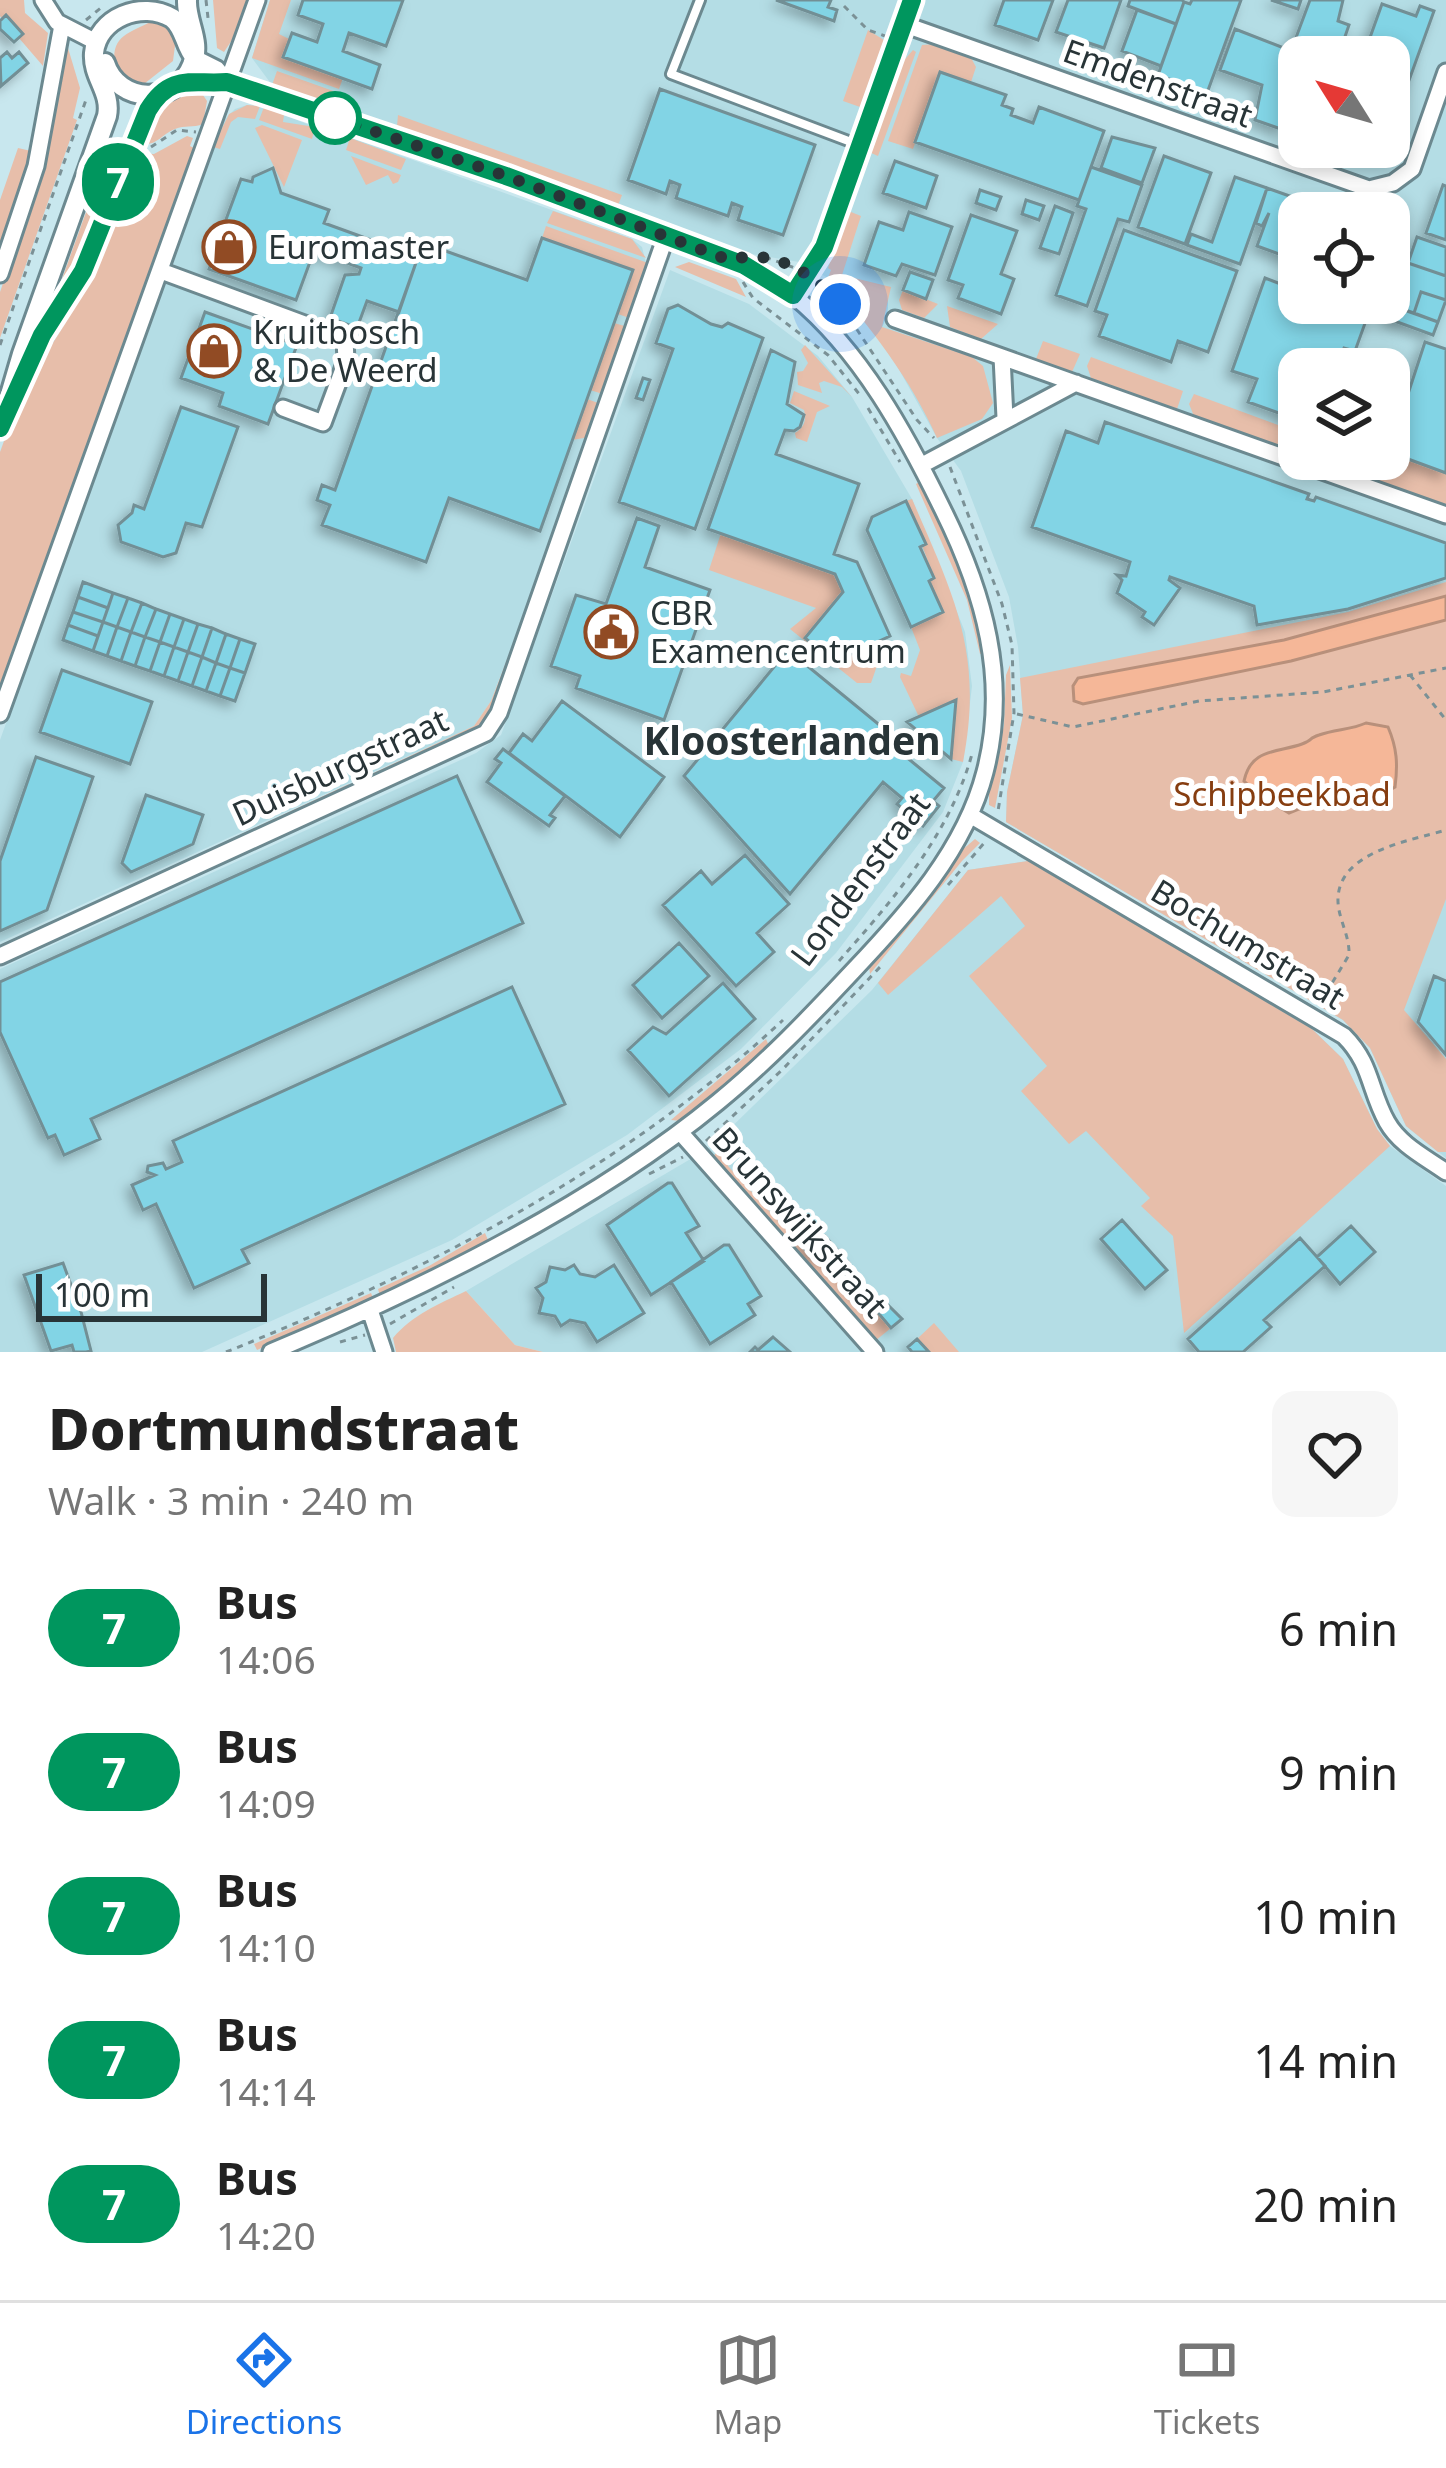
<!DOCTYPE html>
<html lang="en">
<head>
<meta charset="utf-8">
<style>
	:root { --surface:#fff; --page:#f6f6f6; --text:#222; --muted:#767676; --line:#e0e0e0; --accent:#1a73e8 }
	body { margin:0; font-family:"Noto Sans",sans-serif; background:var(--page); color:var(--text); height:100vh; display:flex; flex-direction:column; font-size:45px; white-space:nowrap }
	* { box-sizing:border-box; margin:0 }
	p { font-size:39px; color:var(--muted) }
	.icon { flex:none; width:66px; height:66px; fill:none; stroke:currentColor; stroke-width:2; stroke-linecap:round; stroke-linejoin:round }
	.map { position:relative; height:1352px; overflow:hidden }
	.sheet { display:flex; flex-direction:column; background:var(--surface); flex:1 }
	.sheet>* { flex:none }
	.badge { padding:0 24px; border-radius:39px; font-size:42px; line-height:78px }
	.needle { width:78px; rotate:307deg }
	.buttons { position:absolute; left:1278px; top:36px; display:grid; gap:24px }
	.buttons a { display:grid; place-items:center; width:132px; height:132px; border-radius:24px; background:var(--surface); box-shadow:0 6px 18px #0003; font-size:60px }
	.scale { position:absolute; left:36px; bottom:30px; width:231px; box-sizing:border-box; padding-left:12px; border:6px solid #283437; border-top:0; font-size:33px; line-height:42px; white-space:nowrap; color:#283437; -webkit-text-stroke:9px #fff; paint-order:stroke }
	.you { position:absolute; width:60px; height:60px; margin:-30px; border:9px solid #fff; border-radius:50%; background:#1a73e8; box-shadow:0 0 0 18px #1a73e833 }
	.map>.badge { position:absolute; translate:-50% -50%; box-shadow:0 0 0 6px #fff }
	.round { display:grid; place-items:center; flex:none; width:126px; height:126px; border-radius:24px; background:var(--page) }
	.overview { display:flex; align-items:center; justify-content:space-between; height:204px; padding:0 48px }
	h1 { font-size:57px; font-weight:800; line-height:90px }
	ul { padding:0; list-style:none }
	li { display:flex; align-items:center; gap:36px; height:144px; padding:0 48px }
	li div { flex:1 }
	li b { display:block; font-size:45px }
	li em { font-style:normal }
	li .badge { min-width:132px; font-weight:700; text-align:center }
	.menu { display:flex; justify-content:space-around; align-items:center; height:168px; border-top:3px solid var(--line); background:var(--surface); font-size:33px; color:var(--muted) }
	.menu a { display:grid; justify-items:center; gap:6px }
	.menu .selected { color:var(--accent) }
	.map>svg:first-child { display:block }
	.built { fill:#b4dde5; fill-rule:evenodd }
	.green { fill:#e7beaa }
	.water { fill:#f5b798; stroke:#b8907b; stroke-width:3 }
	.building { fill:#82d4e5; stroke:#728f95; stroke-width:3; filter:url(#shadow) }
	.lines { fill:none; stroke-linecap:round; stroke-linejoin:round }
	.service-casing { stroke:#6c8990; stroke-width:14 }
	.minor-casing { stroke:#6c8990; stroke-width:21 }
	.tertiary-casing { stroke:#6c8990; stroke-width:24 }
	.path { stroke:#7b9196; stroke-width:3; stroke-dasharray:6 6; stroke-linecap:butt }
	.service { stroke:#fff; stroke-width:8 }
	.minor { stroke:#fff; stroke-width:15 }
	.tertiary { stroke:#fff; stroke-width:18 }
	.line-casing { stroke:#fff; stroke-width:27 }
	.line { stroke:#00965e; stroke-width:18 }
	.walk { stroke:#283437; stroke-width:12; stroke-dasharray:0 21.6 }
	.stop-dot { fill:#fff; stroke:#00965e; stroke-width:6 }
	.labels { text-anchor:middle; stroke-width:10; stroke-linejoin:round; paint-order:stroke }
	.street-label { font-size:33px; fill:#283437; stroke:#fff }
	.poi-label { font-size:33px; fill:#283437; stroke:#fff; text-anchor:start }
	.park-label { font-size:33px; fill:#863d10; stroke:#fff }
	.quarter-label { font-size:39px; font-weight:bold; fill:#283437; stroke:#fff }
</style>
</head>
<body>
<div class="map">
<svg width="1446" height="1352" viewBox="0 0 1446 1352">
	<defs>
		<filter id="shadow"><feDropShadow dx="-5.5" dy="5.5" stdDeviation="6" flood-color="#0004"/></filter>
	</defs>
	<rect width="100%" height="100%" fill="#c8e7ee"/>
	<path class="built" d="M270,0H1446V1158L1406,1126L1370,1048L1343,1020L1006,822L1007,792L1023,715L1018,647L1009,597L961,471L937,438L896,364L862,316L828,278L799,262L734,251L272,85L252,58ZM1299,57H1389V147H1299ZM1299,213H1389V303H1299ZM1299,369H1389V459H1299Z
		M247,105L264,107L350,141L352,138L632,239L642,247L648,271L555,533L491,701L474,726L0,942V740L221,123L235,109Z
		M670,270L749,304L818,356L852,397L912,499L965,632L972,686L963,762L943,812L836,953L741,1049L627,1135L452,1240L202,1352H0V969L476,753L501,735Z
		M1028,861L1312,1029L1343,1059L1377,1129L1390,1146L1446,1186V1352H543L515,1345L466,1291L711,1147L872,990L968,870Z"/>
	<path class="green" d="M0,0H24L25,13L48,33L43,66L0,16Z
		M213,0H247L234,37L224,52L217,48Z
		M270,0H291L279,34L289,39L283,57L343,78L339,89L252,58Z
		M156,19L165,23L176,38L173,61L144,84L129,82L115,66C110,34 131,33 156,19Z
		M868,30L884,40L860,107L843,101Z
		M936,44L970,56L976,67L971,82L940,72L913,149L888,141L922,45Z
		M68,48L80,88L73,118L77,120L0,338V292L49,150L63,54Z
		M913,50L916,52L878,156L869,152L900,65Z
		M277,71L339,93L336,101L329,99L327,104L272,85Z
		M187,88L201,92L207,101L203,124C193,128 185,125 175,129C160,135 158,146 140,144L163,101Z
		M247,105L260,106L255,119L238,117L231,122L220,149L213,147L229,114Z
		M264,107L284,115L283,122L315,127L312,139L259,120Z
		M398,115L622,195L617,208L401,131L397,126Z
		M262,125L302,140L284,187L255,128Z
		M187,136L193,138L190,146L194,148L0,693V452L31,367L84,279L114,220L137,153L154,154Z
		M350,138L406,159L401,170L346,150Z
		M111,143L121,147L80,264L44,321L40,318L58,290Z
		M18,148L31,151L29,170L0,243V200Z
		M351,156L401,175L398,182L393,184L388,175L366,185Z
		M553,211L632,239L646,258L547,223Z
		M851,212L861,216L842,275L891,287L882,327L972,357L983,366L993,403L982,419L937,438C910,378 871,328 828,278L831,270L828,268L847,213Z
		M546,226L648,263L632,319L618,314L633,270L542,238Z
		M689,262L736,279L746,297L675,267Z
		M903,290L938,304L924,318L902,310L899,300Z
		M947,306L998,324L981,339L950,327Z
		M614,323L628,327L606,395L590,390Z
		M1043,341L1080,354L1072,372L1036,359Z
		M805,345L852,397L842,387L824,381L819,383L822,393L798,385L797,372L803,371L808,363L801,350Z
		M1091,357L1183,391L1177,409L1091,378L1087,366Z
		M794,391L830,406L817,412L807,442L796,438L795,433C804,428 807,420 804,410L790,403Z
		M1194,394L1286,428L1277,445L1194,416L1189,404Z
		M587,399L601,404L590,437L572,440Z
		M1389,452L1446,473V506L1369,478L1366,472L1370,459L1382,462L1389,459Z
		M922,480L975,602L987,652L980,654L967,600L916,484Z
		M912,499C954,596 984,654 963,762L951,759L956,701L919,717L900,677L901,673L911,676L920,650L911,627L929,581L934,578L906,501Z
		M721,533L835,574L843,592L835,661L869,646L878,663L871,683H857L790,629L816,608L709,570Z
		M1446,582V899L1404,1010L1446,1059V1152H1438L1406,1126L1370,1048L1343,1020L1006,822L1007,792L1023,715L1020,678L1348,612Z
		M512,647L490,717L481,728L372,779L367,776L474,726L491,701Z
		M1010,665L1012,718L995,808L989,805V794L1004,725L1006,675Z
		M349,784L345,791L162,874L158,873Z
		M975,839L980,843L962,861L870,974L869,966L961,851Z
		M1028,861L1312,1029L1343,1059L1377,1129L1390,1146L1184,1333L1173,1236L1141,1206L1150,1198L1086,1131L1069,1144L1021,1091L1047,1066L969,976L1025,926L1001,896L888,995L878,983L968,870Z
		M766,1039L769,1046L681,1121L671,1120Z
		M730,1127L728,1166L814,1260L823,1252L840,1271L849,1263L853,1267L844,1276L891,1328L875,1341L712,1158L716,1153L711,1147Z
		M485,1233L488,1240L380,1296L378,1289L429,1266Z
		M466,1291L515,1345L543,1352H396L393,1338C412,1315 439,1304 466,1291Z
		M371,1293L373,1298L257,1350L254,1344Z
		M934,1323L959,1352H929L917,1339Z"/>
	<path class="water" d="M1446,596V620L1291,661L1083,704L1074,701L1073,686L1078,678L1284,640Z
		M1366,723L1388,727C1397,748 1398,764 1395,787L1388,791L1381,789L1316,802L1289,813L1260,796L1244,781C1251,748 1277,753 1302,744C1315,739 1307,739 1319,735C1335,729 1351,730 1366,723Z"/>
	<path class="building" d="M303,0H403L386,46L349,33L343,51L380,65L372,89L283,57L292,33L317,42L323,24L298,15Z
		M776,0H831L828,7L837,10L834,21Z
		M1004,0H1053L1038,40L995,25Z
		M1068,0H1121L1104,48L1056,32Z
		M1130,0H1182L1184,2L1176,24L1128,6Z
		M1192,0H1241L1207,93L1158,75L1184,2L1190,4Z
		M1271,0H1301L1298,9Z
		M1310,0H1343L1338,21L1349,25L1338,57H1307L1291,51Z
		M1382,4L1416,16L1420,6L1434,11L1394,122L1389,120V57H1363Z
		M1137,10L1176,24L1161,66L1122,51Z
		M6,15L23,34L14,42L0,29V21Z
		M1235,29L1307,57H1299V118L1287,114L1281,129L1255,120L1262,85L1220,70Z
		M7,52L12,58L19,52L28,63L1,86L0,58Z
		M940,72L1006,95L1002,105L1013,109L1011,115L1033,123L1039,107L1104,131L1079,200L915,142Z
		M660,89L815,145L783,235L738,220L742,207L732,203L728,216L676,198L680,185L670,181L666,194L628,180Z
		M1112,137L1155,148L1142,183L1101,168Z
		M1164,156L1211,173L1185,244L1138,227Z
		M895,161L937,176L926,208L883,193Z
		M1091,167L1142,185L1129,222L1118,219L1087,306L1056,295L1086,209L1077,206Z
		M273,168L281,193L329,210L324,223L418,257L399,312L367,301L357,328L330,318L345,275L359,274L361,268L314,251L296,300L209,269L216,250L210,245L214,233H221L241,179L252,182L253,177Z
		M1235,177L1267,188L1240,264L1187,245L1191,234L1212,242Z
		M1443,185L1446,186V240L1426,233Z
		M1267,188L1298,199L1291,221L1299,224V235L1290,258L1257,246L1269,213L1262,226L1256,223Z
		M980,190L1001,197L996,210L976,203Z
		M1026,200L1044,206L1039,220L1022,214Z
		M1055,206L1073,213L1059,254L1040,248Z
		M909,212L952,227L935,275L902,264L896,276L864,265L879,222L903,230Z
		M971,215L1017,231L1001,274L1014,279L1001,314L958,298L963,285L948,280Z
		M1124,230L1237,271L1208,352L1178,341L1171,362L1099,336L1107,315L1095,311Z
		M1417,237L1446,247V276L1408,263Z
		M542,238L633,270L540,531L449,498L426,562L322,525L330,505L317,500L322,485L335,490L423,243L527,280Z
		M1408,263L1446,276V300L1421,292L1414,313L1393,306Z
		M910,272L933,280L926,299L903,290Z
		M1265,278L1299,291V303H1333L1368,315L1355,351L1344,348L1336,369H1299V394L1290,417L1248,402L1257,379L1232,371Z
		M1421,292L1446,300L1438,322L1414,313Z
		M678,305L711,324L722,327L728,323L763,338L695,529L619,502L673,349L656,343L668,309Z
		M1393,306L1438,322L1433,335L1389,319Z
		M205,312L297,345L268,424L219,406L223,393L181,378Z
		M1425,342L1446,349V473L1389,452Z
		M771,350L795,362L787,404L804,415L800,427L794,431L785,430L776,454L859,484L834,554L857,562L890,636L834,662L805,638L843,592L835,574L708,529Z
		M643,378L650,380L643,400L636,398Z
		M181,407L238,427L202,527L186,523L176,553L163,557L121,542L118,525L132,513L134,505L144,509Z
		M1105,422L1309,494L1307,499L1314,501L1316,497L1446,543V578L1348,609L1257,625L1254,606L1170,577L1169,580L1180,588L1154,625L1142,617L1145,612L1117,593L1122,580L1117,575L1126,576L1130,562L1032,527L1066,431L1098,443Z
		M906,501L926,544L920,547L934,578L929,581L943,612L911,627L867,530L872,517Z
		M637,518L659,526L645,567L710,590L664,720L576,688L580,676L551,666L576,595L606,604Z
		M83,582L113,593L108,608L78,597Z
		M113,593L128,598L117,627L103,622Z
		M78,597L108,608L103,622L73,612Z
		M128,598L142,603L131,632L117,627Z
		M142,603L156,609L145,637L131,632Z
		M156,609L170,614L160,642L145,637Z
		M73,612L103,622L98,636L68,625Z
		M170,614L184,619L174,647L160,642Z
		M184,619L198,624L188,652L174,647Z
		M103,622L117,627L107,656L93,651Z
		M198,624L212,628L202,657L188,652Z
		M68,625L98,636L93,651L63,640Z
		M117,627L131,632L121,661L107,656Z
		M212,628L226,634L216,663L202,657Z
		M131,632L145,637L135,666L121,661Z
		M226,634L240,639L230,668L216,663Z
		M145,637L160,642L150,671L135,666Z
		M240,639L255,644L245,673L230,668Z
		M160,642L174,647L164,676L150,671Z
		M174,647L188,652L178,681L164,676Z
		M788,650L910,750L905,756L944,788L933,801L939,806L923,826L897,804L902,798L883,782L790,894L684,776Z
		M188,652L202,657L192,686L178,681Z
		M202,657L216,663L206,691L192,686Z
		M216,663L230,668L220,696L206,691Z
		M230,668L245,673L235,701L220,696Z
		M62,670L152,702L130,764L40,732Z
		M956,700L951,759L907,722Z
		M562,701L664,777L620,837L509,753L523,734L532,741Z
		M503,749L565,796L550,815L555,818L549,826L487,782L501,763L495,759Z
		M36,757L93,777L47,910L0,931V861Z
		M457,776L523,923L91,1119L100,1139L64,1155L55,1135L48,1138L0,1032V982Z
		M146,795L203,815L193,844L131,872L122,863Z
		M745,855L789,904L757,933L774,952L736,986L663,905L701,871L712,884Z
		M679,943L709,976L662,1018L633,985Z
		M1434,976L1446,981V1055L1418,1022Z
		M723,983L755,1019L669,1096L628,1050L653,1027L666,1034Z
		M512,987L565,1104L242,1250L249,1263L194,1288L156,1204L143,1210L132,1185L155,1175L147,1172L148,1166L163,1163L166,1169L182,1162L173,1141Z
		M668,1183H672L699,1226L686,1233L704,1261L651,1295L607,1225Z
		M1122,1220L1167,1270L1145,1289L1101,1239Z
		M1351,1226L1375,1252L1340,1284L1317,1257Z
		M811,1235L818,1242L825,1236L849,1263L840,1271L823,1252L815,1260L801,1245Z
		M1300,1238L1325,1266L1264,1320L1271,1327L1243,1352H1199L1188,1339Z
		M724,1245H729L761,1296L748,1304L755,1315L710,1344L671,1282Z
		M63,1263L81,1312L91,1351L86,1352H74L72,1345L51,1351L24,1275Z
		M574,1265L580,1274L595,1277L614,1265L644,1313L597,1342L585,1323L570,1320L561,1326L555,1316L539,1313L543,1298L536,1288L546,1282L550,1267L565,1270Z
		M851,1269L868,1289L861,1295L844,1275Z
		M883,1300L902,1319L891,1328L874,1308Z
		M773,1337L790,1352H750L755,1347L758,1350Z
		M917,1339L929,1352H912L908,1347Z"/>
	<g class="lines">
		<g class="service-casing">
			<path id="service" d="M700,0L671,74L859,145"/>
		</g>
		<g class="minor-casing">
			<path id="minor" d="M43,0L57,22L96,42
				M903,24L1369,189L1393,183L1412,169L1446,72
				M195,58L217,69L227,81
				M181,82C196,76 211,83 227,81C360,126 492,171 623,220C680,241 747,257 794,296C861,351 906,434 943,510C984,593 1009,680 985,772C965,850 907,914 853,971C810,1017 767,1062 718,1102C592,1206 422,1289 271,1352
				M161,271L345,339L346,361L323,423L283,408
				M0,274L36,166L62,25
				M793,295L825,247L912,0
				M895,319L1446,515
				M1002,357L1005,418
				M922,465L1076,383
				M0,714L257,0
				M970,815L1344,1036C1372,1064 1369,1090 1387,1122C1400,1145 1425,1157 1446,1172
				M0,956L486,733L499,713L666,236
				M680,1132L875,1352
				M370,1310L384,1352"/>
		</g>
		<g class="tertiary-casing">
			<path id="tertiary" d="M105,63C118,104 176,106 192,65C202,41 186,23 187,0
				M34,351L83,270L148,110L160,94
				M0,429L22,354L107,116C112,92 92,77 94,53C97,18 142,0 172,18C185,28 184,45 195,58"/>
		</g>
		<path class="path" d="M206,0L208,18
			M844,6L868,30L885,36
			M86,20L102,7
			M151,147L177,130L196,132
			M765,257L795,268
			M743,282L753,298L828,355L860,395
			M819,283L840,304L917,420L934,438
			M0,345L87,97
			M868,408L900,462
			M950,467L1002,604L1012,645L1014,713L998,811
			M1410,675L1446,720
			M1017,714L1073,727L1199,701L1323,692L1446,668
			M948,885L985,842
			M839,961C893,900 950,834 972,754
			M1320,1003L1349,955C1350,935 1337,917 1338,898C1340,851 1410,841 1446,830
			M706,1141L783,1069L881,966
			M649,1174L683,1157
			M390,1324L454,1287
			M340,1342L365,1335
			M226,1352C426,1272 624,1168 783,1020"/>
		<use href="#service" class="service"/>
		<use href="#minor" class="minor"/>
		<use href="#tertiary" class="tertiary"/>
	</g>
	<g class="lines">
		<g class="line-casing">
			<path id="line" d="M0,428L42,335L83,271L148,110C171,72 193,85 227,82L506,176L744,265L793,295L824,247L912,0"/>
		</g>
		<use href="#line" class="line"/>
		<path class="walk" d="M335,118L506,176L729,260C772,248 811,271 840,304"/>
	</g>
	<defs>
		<g id="shop-ring" transform="scale(2.7)"><circle r="9.5" fill="#fff" stroke="#914b24" stroke-width="1.5"/><path d="M-5-2.5h2.3a2.7 3.5 0 0 1 5.4 0H5L5.5 6h-11ZM-1.5-2.5h3a1.5 2.3 0 0 0-3 0Z" fill="#914b24"/></g>
		<g id="civic-ring" transform="scale(2.7)"><circle r="9.5" fill="#fff" stroke="#914b24" stroke-width="1.5"/><path d="M-.6-6.5H3V-4.5H.6V-3L4-1V1h2V6H-6V1h2V-1L-.6-3ZM-1.2 2.5V6h2.4V2.5Z" fill="#914b24"/></g>
	</defs>
	<g fill-rule="evenodd">
		<use href="#shop-ring" x="229" y="247"/>
		<use href="#shop-ring" x="214" y="351"/>
		<use href="#civic-ring" x="611" y="632"/>
	</g>
	<circle class="stop-dot" cx="335" cy="118" r="24"/>
	<g class="labels">
		<g class="street-label">
			<text transform="translate(1158 83) rotate(20)" y="12">Emdenstraat</text>
			<text transform="translate(340 767) rotate(-25)" y="12">Duisburgstraat</text>
			<text transform="translate(860 879) rotate(-53)" y="12">Londenstraat</text>
			<text transform="translate(1248 944) rotate(31)" y="12">Bochumstraat</text>
			<text transform="translate(800 1222) rotate(48)" y="12">Brunswijkstraat</text>
		</g>
		<g class="poi-label">
			<text x="268" y="259">Euromaster</text>
			<text x="253" y="344">Kruitbosch<tspan x="253" dy="38">&amp; De Weerd</tspan></text>
			<text x="650" y="625">CBR<tspan x="650" dy="38">Examencentrum</tspan></text>
		</g>
		<g class="park-label">
			<text x="1282" y="806">Schipbeekbad</text>
		</g>
		<g class="quarter-label">
			<text x="792" y="755">Kloosterlanden</text>
		</g>
	</g>
</svg>
<div class="buttons">
<a><svg class="needle" viewBox="-14 -14 28 28"><path d="M0-13l5 13h-10z" fill="#e53935"/><path d="M0 13l5-13h-10z" fill="#767676"/></svg></a>
<a><svg class="icon" aria-label="locate" viewBox="0 0 24 24"><circle cx="12" cy="12" r="6"/><path d="M12 2v4M12 18v4M2 12h4M18 12h4"/></svg></a>
<a><svg class="icon" aria-label="layers" viewBox="0 0 24 24"><path d="M12 4l9 5-9 5-9-5zM3 14l9 5 9-5"/></svg></a>
</div>
<div class="scale">100 m</div>
<div class="you" style="left:840px;top:304px"></div>
<b class="badge" style="left:118px;top:182px;background:#00965e;color:#fff">7</b>
</div>
<section class="sheet">
<div class="overview"><div><h1>Dortmundstraat</h1><p>Walk · 3 min · 240 m</p></div><a class="round"><svg class="icon" aria-label="heart" viewBox="0 0 24 24"><path d="M12 20l-8-8c-3-5 5-10 8-4 3-6 11-1 8 4z"/></svg></a></div>
<ul>
<li><span class="badge" style="background:#00965e;color:#fff">7</span><div><b>Bus</b><p>14:06</p></div><em>6 min</em></li>
<li><span class="badge" style="background:#00965e;color:#fff">7</span><div><b>Bus</b><p>14:09</p></div><em>9 min</em></li>
<li><span class="badge" style="background:#00965e;color:#fff">7</span><div><b>Bus</b><p>14:10</p></div><em>10 min</em></li>
<li><span class="badge" style="background:#00965e;color:#fff">7</span><div><b>Bus</b><p>14:14</p></div><em>14 min</em></li>
<li><span class="badge" style="background:#00965e;color:#fff">7</span><div><b>Bus</b><p>14:20</p></div><em>20 min</em></li>
</ul>
</section>
<nav class="menu">
<a class="selected"><svg class="icon" aria-label="directions" viewBox="0 0 24 24"><path d="M12 3l9 9-9 9-9-9zM9 14v-3h6M13 9l2 2-2 2"/></svg>Directions</a>
<a><svg class="icon" aria-label="map" viewBox="0 0 24 24"><path d="M3 6l6-2 6 2 6-2v14l-6 2-6-2-6 2zM9 4v14M15 6v14"/></svg>Map</a>
<a><svg class="icon" aria-label="tickets" viewBox="0 0 24 24"><path d="M3 7h18v10H3zM15 7v10"/></svg>Tickets</a>
</nav>
</body>
</html>
